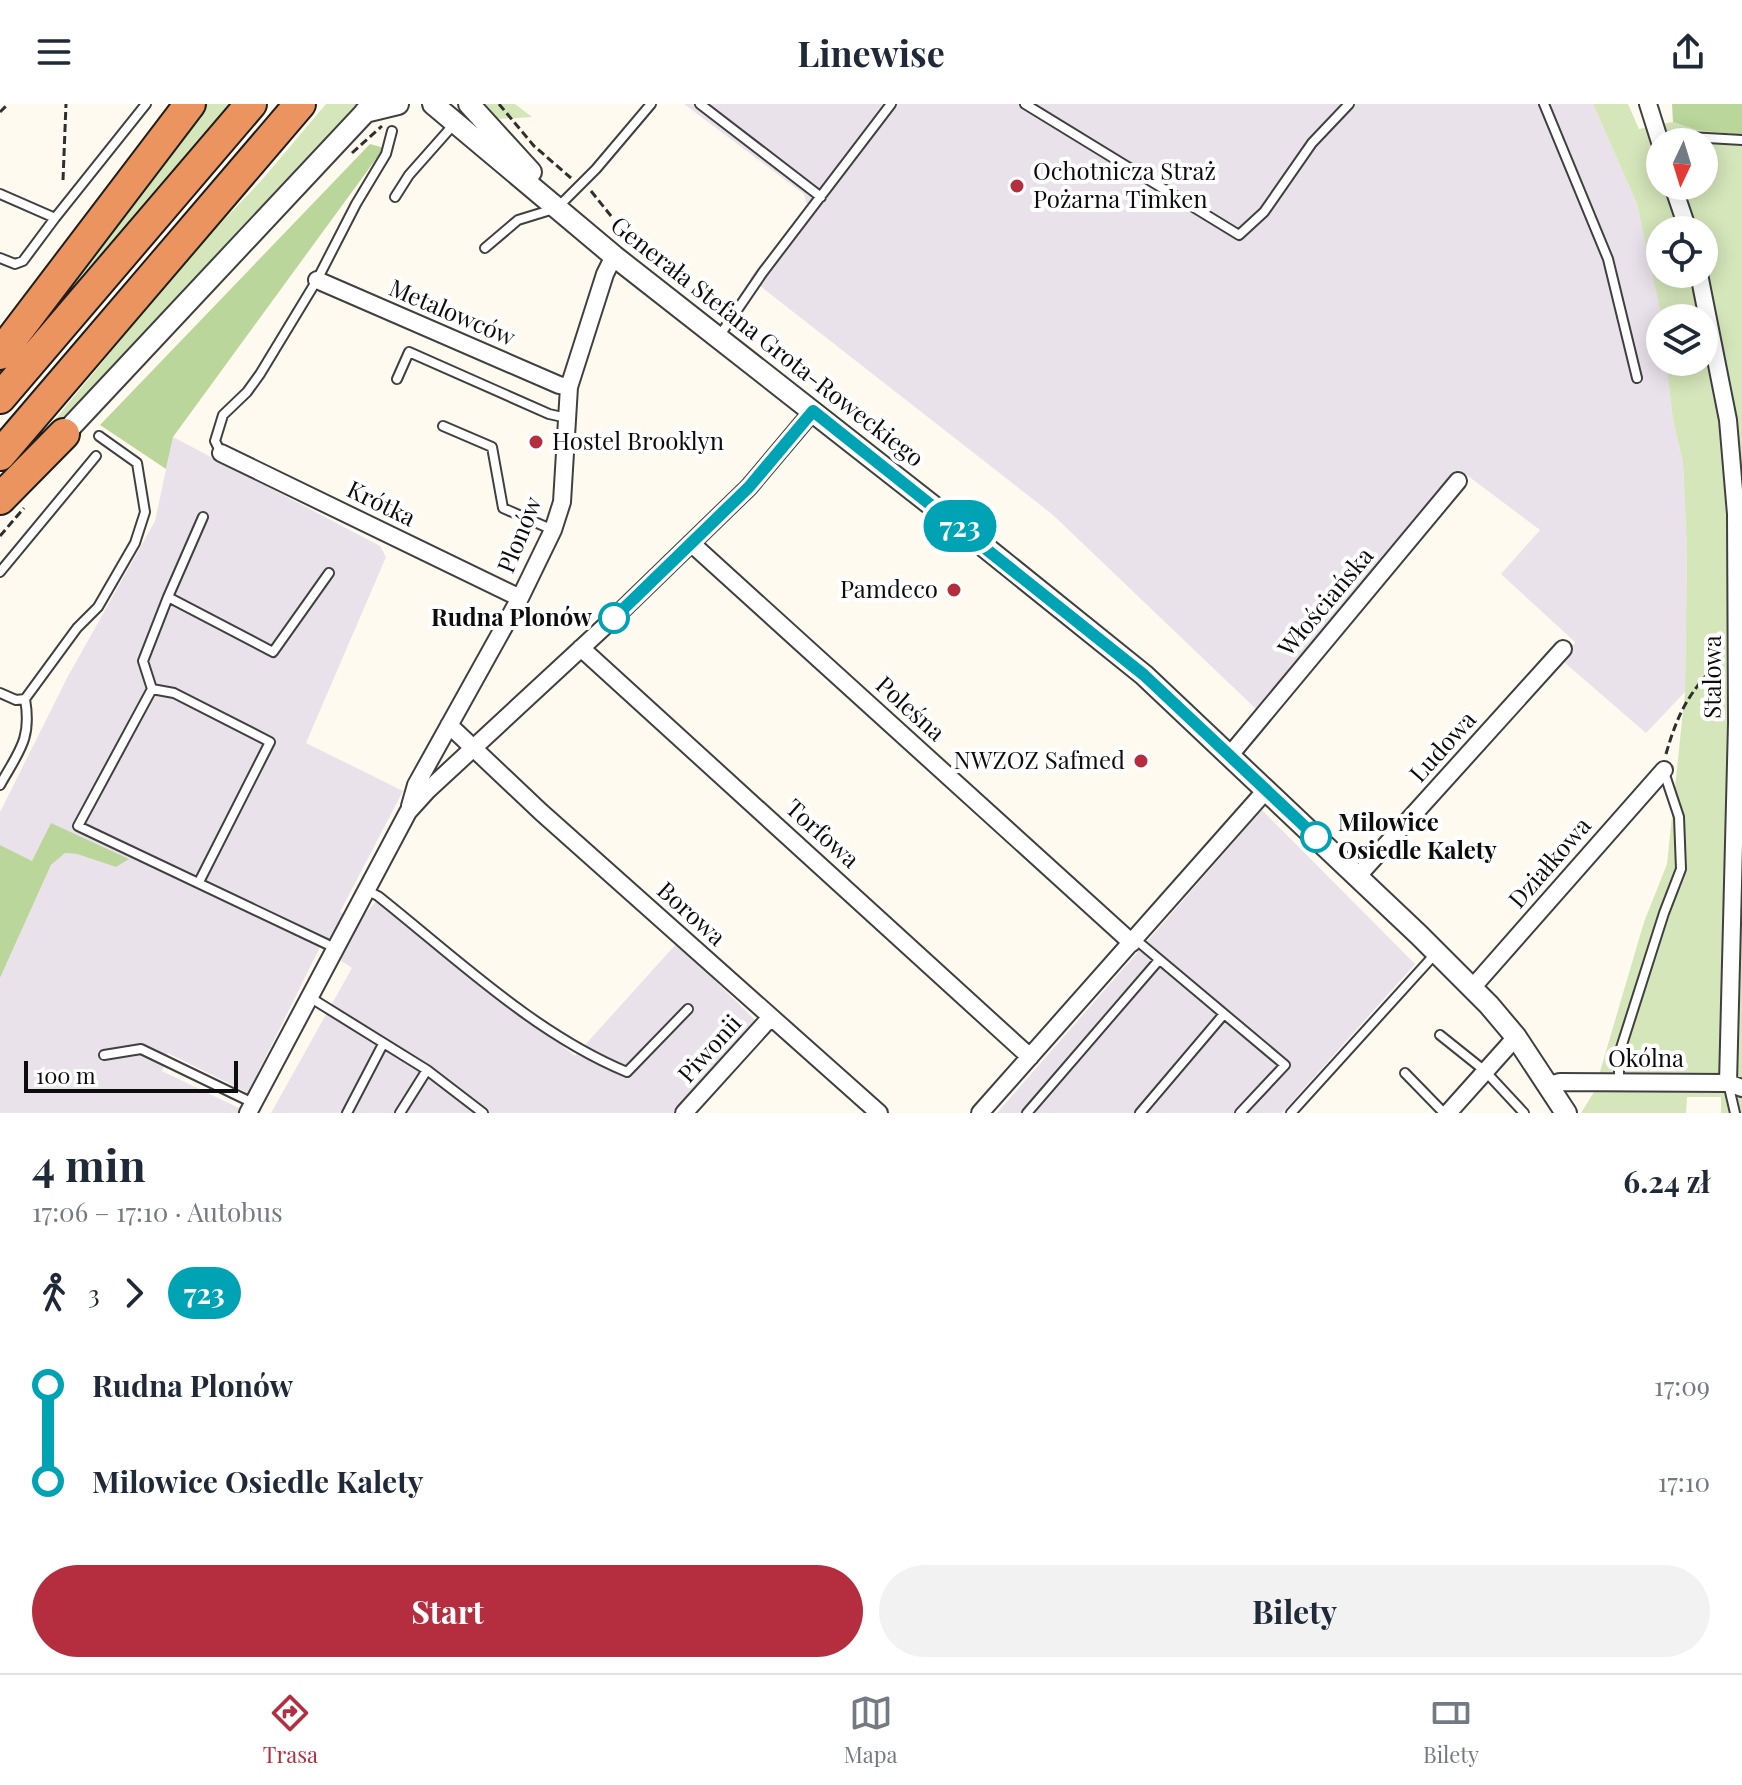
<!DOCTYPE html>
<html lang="pl">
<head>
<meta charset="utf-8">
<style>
	:root { --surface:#fff; --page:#f2f2f3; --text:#1f2937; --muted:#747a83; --line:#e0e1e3; --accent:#b52e40 }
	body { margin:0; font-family:"Playfair Display",serif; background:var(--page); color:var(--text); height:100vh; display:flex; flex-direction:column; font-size:30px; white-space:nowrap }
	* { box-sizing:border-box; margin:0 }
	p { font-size:26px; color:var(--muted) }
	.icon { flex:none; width:44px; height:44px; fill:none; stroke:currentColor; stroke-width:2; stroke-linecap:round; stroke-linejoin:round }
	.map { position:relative; height:1009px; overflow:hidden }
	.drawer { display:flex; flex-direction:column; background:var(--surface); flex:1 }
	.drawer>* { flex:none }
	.badge { padding:0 16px; border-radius:26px; font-size:28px; line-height:52px }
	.needle { width:52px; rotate:184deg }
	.fabs { position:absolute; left:1646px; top:24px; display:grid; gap:16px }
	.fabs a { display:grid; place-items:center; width:72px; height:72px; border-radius:50%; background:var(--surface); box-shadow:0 4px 20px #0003; font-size:40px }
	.scale { position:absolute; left:24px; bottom:20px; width:214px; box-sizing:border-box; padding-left:8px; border:4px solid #0d0d0d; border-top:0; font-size:22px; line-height:28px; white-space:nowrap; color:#0d0d0d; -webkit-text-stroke:6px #fff; paint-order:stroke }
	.map>.badge { position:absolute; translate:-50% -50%; box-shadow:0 0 0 4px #fff }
	.legs { display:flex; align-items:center; gap:12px; height:88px; padding:0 32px; font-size:26px }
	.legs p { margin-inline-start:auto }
	.overview { display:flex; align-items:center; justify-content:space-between; height:136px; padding:0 32px }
	h1 { font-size:44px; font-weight:700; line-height:60px }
	.button { display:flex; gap:16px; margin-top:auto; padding:16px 32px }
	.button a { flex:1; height:92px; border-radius:48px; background:var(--accent); color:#fff; font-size:32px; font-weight:700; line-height:92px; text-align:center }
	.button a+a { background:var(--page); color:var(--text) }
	ul { padding:0 32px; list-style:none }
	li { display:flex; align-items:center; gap:28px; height:96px; font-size:30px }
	li i { display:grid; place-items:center; width:12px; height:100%; margin:0 10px; background:currentColor }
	li i::after { content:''; width:20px; height:20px; margin:-10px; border:6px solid; border-radius:50%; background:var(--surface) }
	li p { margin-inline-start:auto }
	li:first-child i { background:linear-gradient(#0000 50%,currentColor 0) }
	li:last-child i { background:linear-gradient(currentColor 50%,#0000 0) }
	header { display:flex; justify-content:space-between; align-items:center; height:104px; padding:0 32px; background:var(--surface); font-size:36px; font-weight:700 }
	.dock { display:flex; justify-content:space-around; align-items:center; height:112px; border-top:2px solid var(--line); background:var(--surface); font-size:22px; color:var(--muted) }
	.dock a { display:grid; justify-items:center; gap:4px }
	.dock .selected { color:var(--accent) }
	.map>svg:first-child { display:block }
	.industrial { fill:#eae2eb }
	.green { fill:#d5e6ba; fill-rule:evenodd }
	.forest { fill:#bad69b }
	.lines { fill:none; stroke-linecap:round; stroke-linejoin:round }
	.service-casing { stroke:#404040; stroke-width:12 }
	.minor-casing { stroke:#404040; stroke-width:20 }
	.tertiary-casing { stroke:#404040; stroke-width:24 }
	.motorway-casing { stroke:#1e1e1e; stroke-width:34 }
	.path { stroke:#2f2f2f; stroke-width:3; stroke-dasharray:8 4; stroke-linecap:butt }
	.service { stroke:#fff; stroke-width:8 }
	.minor { stroke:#fff; stroke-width:16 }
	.tertiary { stroke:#fff; stroke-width:20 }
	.motorway { stroke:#eb945f; stroke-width:30 }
	.line-1-casing { stroke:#fff; stroke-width:18 }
	.line-1 { stroke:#00a3b4; stroke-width:12 }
	.poi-dot { fill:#b52e40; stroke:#fff; stroke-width:3 }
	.stop-1-dot { fill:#fff; stroke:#00a3b4; stroke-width:4 }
	.labels { text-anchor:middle; stroke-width:8; stroke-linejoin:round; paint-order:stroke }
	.poi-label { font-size:24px; fill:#0d0d0d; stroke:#fff; text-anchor:start }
	.street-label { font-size:24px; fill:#0d0d0d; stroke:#fff }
	.stop-label { font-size:24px; font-weight:bold; fill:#0d0d0d; stroke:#fff; text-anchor:end }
</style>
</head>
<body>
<header><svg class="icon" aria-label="menu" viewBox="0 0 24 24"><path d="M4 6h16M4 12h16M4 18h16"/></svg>Linewise<svg class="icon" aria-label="share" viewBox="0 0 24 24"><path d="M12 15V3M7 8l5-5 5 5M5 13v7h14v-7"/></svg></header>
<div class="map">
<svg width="1742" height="1009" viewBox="0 0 1742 1009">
	<rect width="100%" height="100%" fill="#fefaef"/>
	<path class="industrial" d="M684,0H1593L1637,100L1660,199V258H1666L1673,316L1683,359L1687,447L1685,588L1646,629L1565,559L1575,538L1501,470L1540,426L1460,366L1256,605L1053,411L750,174L807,102L804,90Z
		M173,333L380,442L386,453L306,639L403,687L340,808L360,816L378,795L575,952L677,839L755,916L673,1009H271L352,864L320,843L248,989L168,949L162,967L243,1006L241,1009H0V874L51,761L65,749L77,750L116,763L52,720L32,758L0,741V708L67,574L155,417Z
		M1262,706L1415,860L1282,1009H997Z"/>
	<path class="green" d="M203,0H230L0,269V262Z
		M326,0H362L0,382L196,145L261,77Z
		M486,0H515L532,13L498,15Z
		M1593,0H1628L1639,25L1673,18L1696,26L1742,31V1009H1721V993H1687L1686,1009H1581L1594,988L1644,818L1667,760L1685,588L1687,447L1683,359L1673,316L1666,258H1704V214H1662L1637,100ZM1660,38H1704V82H1660ZM1660,126H1704V170H1660Z"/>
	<path class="forest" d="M1672,0H1742V31L1696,26L1673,18Z
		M370,40L384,44L173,333L166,365L100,321Z
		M51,719L129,755L116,763L77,750L65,749L51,761L0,874V741L32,757Z"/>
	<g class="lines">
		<g class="service-casing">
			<path id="service" d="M700,0L821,93
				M1025,0L1239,131L1264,108L1312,39L1349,0
				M1544,0L1608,155L1637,274
				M1659,35L1672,32L1742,36
				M0,90L55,114L146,0
				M395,93L409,71L455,19
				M485,144L518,116L557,104L596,65L651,0
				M0,154L15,160L23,157L55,114
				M718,234L763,168L891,0
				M397,275L409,248L549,310L567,314
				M443,322L492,343L503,404L553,426
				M221,349L215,337L223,311L247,288L260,270L317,176L356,100L386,50L392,27
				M0,468L96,352
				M168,493L203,413
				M152,585L143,557L168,493L273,548L329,469
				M0,589L16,596L25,595
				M0,681C19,647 32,635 25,595L77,524L98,503L135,439L145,408L137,359L99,332
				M199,778L270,638L174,589L152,585L78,722L335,844
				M366,786L378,792C456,854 535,930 627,968L688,905
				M1135,835L1285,961L1240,1009
				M311,894L427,966L483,1009
				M1440,931L1485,967L1524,1009
				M104,951L141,945L253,999
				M1405,969L1444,1009
				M1619,978V950L1664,809L1681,765L1679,713L1664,668
				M1728,979L1735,1009
				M347,1009L383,940
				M400,1009L427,966
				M1027,1009L1159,856
				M1140,1009L1224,910
				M1291,1009L1436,849"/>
		</g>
		<g class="minor-casing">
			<path id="minor" d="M1648,0L1660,38
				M1673,82L1688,126
				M1699,170L1728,316L1736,410L1737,619L1728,979
				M317,176L559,281L569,283
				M221,349L520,494
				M691,439L1132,839
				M581,544L1030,953
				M449,621L541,708L879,1009
				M1230,651L1458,377
				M410,702L416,681L520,494L553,426L562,398L569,283L605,170L614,152
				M1357,773L1563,545
				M1472,884L1664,666
				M1549,981L1560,978L1728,979L1742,984
				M248,1009L408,708L427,687L617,511L749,383L813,307
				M684,1009L771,913
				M980,1009L1267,685
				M1448,1009L1516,933"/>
		</g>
		<g class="tertiary-casing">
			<path id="tertiary" d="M433,0L614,152L980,439L1144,571L1419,831L1489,901L1516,933L1566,1009
				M469,0L531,68
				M365,8L398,0
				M64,330L373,0"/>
		</g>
		<g class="motorway-casing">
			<path id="motorway" d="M0,250L190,0
				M0,294L251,0
				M0,351L300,0
				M0,395L64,330"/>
		</g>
		<path class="path" d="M499,0L534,42L571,74
			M0,8L8,0
			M352,49L382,22
			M63,76L66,0
			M591,87L644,153
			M0,432L24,404
			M1666,650C1678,608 1690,586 1722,555"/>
		<use href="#service" class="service"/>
		<use href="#minor" class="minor"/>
		<use href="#tertiary" class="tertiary"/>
		<use href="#motorway" class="motorway"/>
	</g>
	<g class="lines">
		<g class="line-1-casing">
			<path id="line-1" d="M614,514L749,383L813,307L1144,571L1316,733"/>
		</g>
		<use href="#line-1" class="line-1"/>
	</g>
	<g class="poi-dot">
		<circle cx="1017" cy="82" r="8"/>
		<circle cx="536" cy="338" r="8"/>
		<circle cx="954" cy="486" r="8"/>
		<circle cx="1141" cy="657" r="8"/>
	</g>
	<g class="stop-1-dot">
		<circle cx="614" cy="514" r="14"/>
		<circle cx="1316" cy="733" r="14"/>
	</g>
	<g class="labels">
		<g class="poi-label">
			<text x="1033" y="76">Ochotnicza Straż<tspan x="1033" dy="28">Pożarna Timken</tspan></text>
			<text x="552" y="346">Hostel Brooklyn</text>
			<text x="938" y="494" text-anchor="end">Pamdeco</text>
			<text x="1125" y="665" text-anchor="end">NWZOZ Safmed</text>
		</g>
		<g class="street-label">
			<text transform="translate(452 209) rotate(23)" y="8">Metalowców</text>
			<text transform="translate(767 238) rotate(38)" y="8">Generała Stefana Grota-Roweckiego</text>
			<text transform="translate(381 400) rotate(26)" y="8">Krótka</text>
			<text transform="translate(520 431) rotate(-68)" y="8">Plonów</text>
			<text transform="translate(1326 498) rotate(-50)" y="8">Włościańska</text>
			<text transform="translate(1713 573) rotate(-90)" y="8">Stalowa</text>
			<text transform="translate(910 605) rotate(42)" y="8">Poleśna</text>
			<text transform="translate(1443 643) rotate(-48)" y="8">Ludowa</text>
			<text transform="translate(822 730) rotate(42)" y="8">Torfowa</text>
			<text transform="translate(1550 759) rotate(-49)" y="8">Działkowa</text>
			<text transform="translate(691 810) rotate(42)" y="8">Borowa</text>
			<text transform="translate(710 945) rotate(-48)" y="8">Piwonii</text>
			<text x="1646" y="963">Okólna</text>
		</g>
		<g class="stop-label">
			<text x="592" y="522">Rudna Plonów</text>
			<text x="1338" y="727" text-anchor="start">Milowice<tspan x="1338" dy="28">Osiedle Kalety</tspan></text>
		</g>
	</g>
</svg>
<div class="fabs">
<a><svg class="needle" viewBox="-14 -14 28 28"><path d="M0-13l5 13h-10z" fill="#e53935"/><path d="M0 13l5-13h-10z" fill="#747a83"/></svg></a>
<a><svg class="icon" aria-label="locate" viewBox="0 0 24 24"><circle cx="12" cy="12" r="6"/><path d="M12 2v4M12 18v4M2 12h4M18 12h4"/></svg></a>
<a><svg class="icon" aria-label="layers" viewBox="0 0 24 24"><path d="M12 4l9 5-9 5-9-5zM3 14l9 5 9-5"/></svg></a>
</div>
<div class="scale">100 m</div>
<b class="badge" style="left:960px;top:422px;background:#00a3b4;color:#fff">723</b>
</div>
<section class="drawer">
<div class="overview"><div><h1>4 min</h1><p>17:06 – 17:10 · Autobus</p></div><b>6.24 zł</b></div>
<div class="legs"><svg class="icon" aria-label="walk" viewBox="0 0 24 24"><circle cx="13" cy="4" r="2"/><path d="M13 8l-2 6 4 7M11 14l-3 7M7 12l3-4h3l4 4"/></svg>3<svg class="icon" aria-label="forward" viewBox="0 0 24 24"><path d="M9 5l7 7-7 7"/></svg><b class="badge" style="background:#00a3b4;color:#fff">723</b></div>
<ul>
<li><i style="color:#00a3b4"></i><b>Rudna Plonów</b><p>17:09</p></li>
<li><i style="color:#00a3b4"></i><b>Milowice Osiedle Kalety</b><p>17:10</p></li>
</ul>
<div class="button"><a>Start</a><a>Bilety</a></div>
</section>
<nav class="dock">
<a class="selected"><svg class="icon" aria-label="directions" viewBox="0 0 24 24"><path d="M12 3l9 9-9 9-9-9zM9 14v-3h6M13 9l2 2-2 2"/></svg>Trasa</a>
<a><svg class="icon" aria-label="map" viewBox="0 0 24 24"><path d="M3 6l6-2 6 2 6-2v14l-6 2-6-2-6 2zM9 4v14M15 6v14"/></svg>Mapa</a>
<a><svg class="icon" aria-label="tickets" viewBox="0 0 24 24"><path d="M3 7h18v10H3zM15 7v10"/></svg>Bilety</a>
</nav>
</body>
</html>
